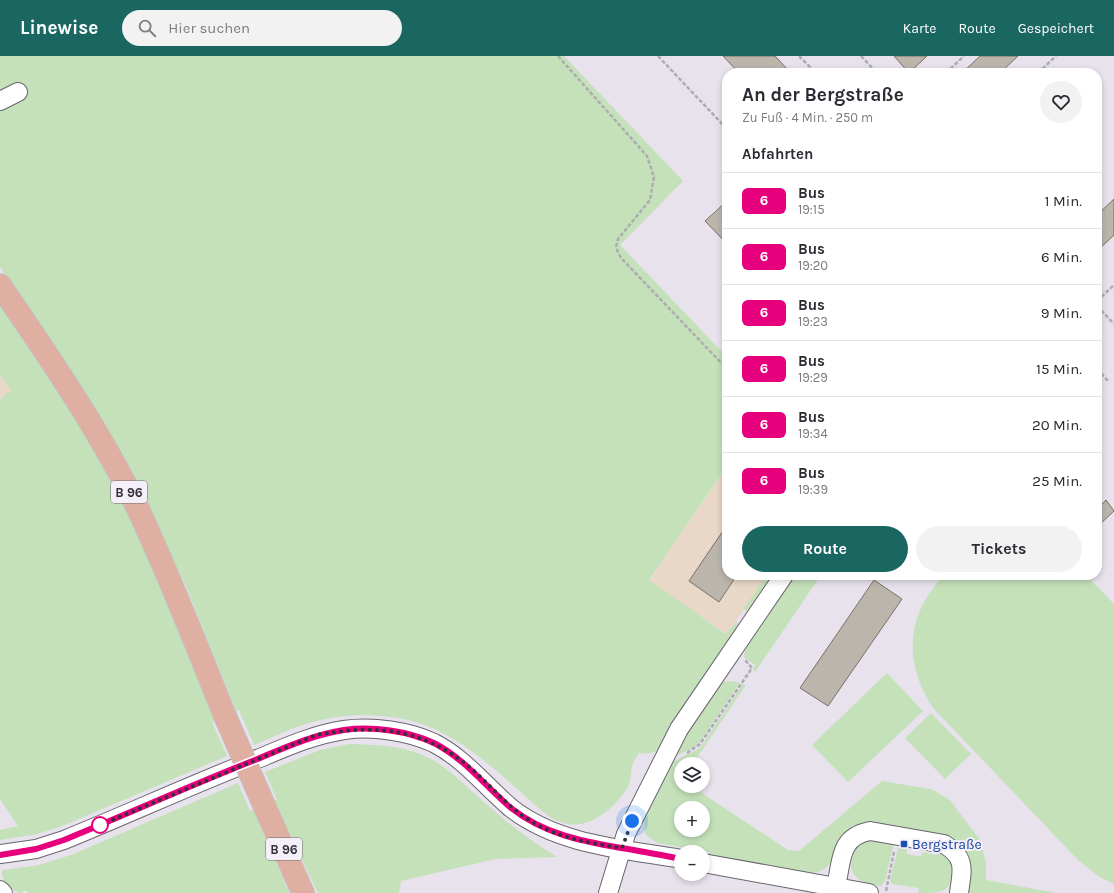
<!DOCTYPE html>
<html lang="de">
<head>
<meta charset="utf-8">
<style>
	:root { --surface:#fff; --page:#f2f2f3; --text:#2b2b33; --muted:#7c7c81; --line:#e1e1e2; --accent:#1a6661 }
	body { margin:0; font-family:Karla,sans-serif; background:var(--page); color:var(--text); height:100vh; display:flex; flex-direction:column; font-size:15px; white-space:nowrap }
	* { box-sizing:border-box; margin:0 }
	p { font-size:13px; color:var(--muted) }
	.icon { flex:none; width:22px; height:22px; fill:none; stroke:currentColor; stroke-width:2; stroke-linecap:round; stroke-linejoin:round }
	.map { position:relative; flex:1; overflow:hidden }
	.panel { position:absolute; left:722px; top:12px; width:380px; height:512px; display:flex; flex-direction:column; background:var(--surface); border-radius:16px; box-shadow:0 2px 6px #0003 }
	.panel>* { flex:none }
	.badge { padding:0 8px; border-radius:6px; font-size:14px; line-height:26px }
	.tools { position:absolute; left:674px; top:701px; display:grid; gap:8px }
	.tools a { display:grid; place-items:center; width:36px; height:36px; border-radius:50%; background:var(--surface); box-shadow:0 2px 6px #0003; font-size:20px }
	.you { position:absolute; width:20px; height:20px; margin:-10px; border:3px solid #fff; border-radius:50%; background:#1a73e8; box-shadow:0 0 0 6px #1a73e833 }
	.map>.badge { position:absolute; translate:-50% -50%; box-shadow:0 0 0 2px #fff }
	h2 { padding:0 20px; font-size:15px; line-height:36px }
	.round { display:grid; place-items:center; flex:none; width:42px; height:42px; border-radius:21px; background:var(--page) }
	.summary { display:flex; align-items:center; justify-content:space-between; height:68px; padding:0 20px }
	h1 { font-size:19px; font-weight:700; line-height:30px }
	.cta { display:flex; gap:8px; margin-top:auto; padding:8px 20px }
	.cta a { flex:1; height:46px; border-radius:24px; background:var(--accent); color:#fff; font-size:16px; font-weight:700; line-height:46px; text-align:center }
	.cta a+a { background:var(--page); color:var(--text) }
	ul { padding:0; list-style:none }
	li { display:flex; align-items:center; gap:12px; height:56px; padding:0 20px; border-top:1px solid var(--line) }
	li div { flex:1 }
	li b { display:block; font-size:15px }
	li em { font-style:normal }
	li .badge { min-width:44px; font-weight:700; text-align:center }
	header { display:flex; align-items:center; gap:24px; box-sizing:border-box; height:56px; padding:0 20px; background:var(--accent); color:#fff }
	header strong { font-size:19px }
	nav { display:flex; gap:22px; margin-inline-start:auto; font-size:14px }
	.search { width:280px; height:36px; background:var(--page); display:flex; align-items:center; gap:10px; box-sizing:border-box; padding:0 14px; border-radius:22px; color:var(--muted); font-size:15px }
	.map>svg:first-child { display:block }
	.industrial { fill:#e9d7c7 }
	.green { fill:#c4e1ba; fill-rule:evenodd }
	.building { fill:#bbb5ac; stroke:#77726a }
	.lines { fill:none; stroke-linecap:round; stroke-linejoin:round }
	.minor-casing { stroke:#69656d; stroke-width:20 }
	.major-casing { stroke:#c2c2c3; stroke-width:24 }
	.path { stroke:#afabb3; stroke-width:2.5; stroke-dasharray:4 2; stroke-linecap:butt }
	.minor { stroke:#fff; stroke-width:18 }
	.major { stroke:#dfb0a1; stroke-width:22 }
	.major-bridge-casing { stroke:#c2c2c3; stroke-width:24; stroke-linecap:butt }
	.major-bridge { stroke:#dfb0a1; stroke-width:22 }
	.line-casing { stroke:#fff; stroke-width:9 }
	.line { stroke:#e6007e; stroke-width:6 }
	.walk { stroke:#343236; stroke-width:4; stroke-dasharray:0 7.2 }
	.stop-dot { fill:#fff; stroke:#e6007e; stroke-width:2 }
	.transit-dot { fill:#1a4fb4; stroke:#f4eff9; stroke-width:1.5 }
	.labels { text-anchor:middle; stroke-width:4; stroke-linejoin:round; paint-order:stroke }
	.shield { fill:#f4eff9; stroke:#6e6b70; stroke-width:1 }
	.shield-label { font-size:13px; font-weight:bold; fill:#343236 }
	.transit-label { font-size:14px; fill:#164399; stroke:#f4eff9; text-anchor:start }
</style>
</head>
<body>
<header>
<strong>Linewise</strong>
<div class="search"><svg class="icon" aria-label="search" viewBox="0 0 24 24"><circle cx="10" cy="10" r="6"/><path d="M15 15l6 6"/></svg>Hier suchen</div>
<nav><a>Karte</a><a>Route</a><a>Gespeichert</a></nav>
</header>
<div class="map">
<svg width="1114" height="837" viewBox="0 0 1114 837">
	<rect width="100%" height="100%" fill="#e7e2ec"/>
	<path class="industrial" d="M0,320L11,334L0,344Z
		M727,410V519H767L727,578L649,525Z"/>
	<path class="green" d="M0,0H564L683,125L620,189L727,301V410L649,524L726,578L735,567L737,566L740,570L659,693C653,698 646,698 639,697C636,701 633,706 632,710C630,717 631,725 628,731C616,751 588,775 564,767C548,763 534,748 522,737C490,709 457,678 415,666C382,657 343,657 310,667C291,672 272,682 254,689L239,654L236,655L187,533L148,449L0,211Z
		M0,247L89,385L128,456L215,664L212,666L227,700L60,771L33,779L0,784V774L18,770L0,743V344L11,334L0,320Z
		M767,519H775L749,557L743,553Z
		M796,519H821L755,616L753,614L755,609L744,601L745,594Z
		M944,519H1086L1114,548V828L1100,821L1079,805L933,652C903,606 906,559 944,519Z
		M887,617L923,655L848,726L812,689Z
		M732,625L740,627L699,687L693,692L676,700L673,698L718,630L723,626Z
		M743,628L746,629L696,703L694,708H681V730H691L788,794L799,795L882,725L931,733L950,744L980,784L986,807V824L1056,837H969V807L946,781L862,767C821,778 852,815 805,818L709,800V796L657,787L645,778L644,764L646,756L674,705L700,692ZM681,752H703V774H681Z
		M931,657L971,698L945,723L905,682Z
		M349,688C375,689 403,689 427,701C450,712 465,730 484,746C507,767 531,785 557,801L495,803L401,825L399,837H318L274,745L277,744L265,716L320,694Z
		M238,727L250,755L254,754L289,837H29L24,834L22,837C11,836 1,824 2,814L39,809L71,799Z
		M866,784H892L894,786L885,825L881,830C855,827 847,818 852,792Z
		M898,792L907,793V798L921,801L922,796L936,799L937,794L939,793L953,807C954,836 944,837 918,837L919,832L892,828L890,825Z"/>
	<path class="building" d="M723,0H775L791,17H739Z
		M894,0H927L909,17Z
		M980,0H1018L1000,17H962Z
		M1114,143V179L1097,195V159Z
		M727,145V188L705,165Z
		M1106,444L1114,455L1097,471V453Z
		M727,469V519H737L719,546L689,525Z
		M874,524L902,543L828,650L800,632Z"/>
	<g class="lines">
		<g class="minor-casing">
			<path id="minor" d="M0,45L18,36
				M0,798L36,793L64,784C128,758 191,729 255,704C284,692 312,679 344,674C373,670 408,675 434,687C465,703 485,730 511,752C558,789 624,793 681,803
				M703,807L869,837
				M836,831C842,804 839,781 870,775L944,788C967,802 962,814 959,837
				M0,834L3,837
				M608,837L626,778L679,673L784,519"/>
		</g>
		<g class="major-casing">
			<path id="major" d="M0,229C49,301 100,375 138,453C170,521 197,591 225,660
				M264,749L303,837"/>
		</g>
		<path class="path" d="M558,0L647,100L654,121L650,144L618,183L616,192L621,202L727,313
			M658,0L727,73
			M799,0L816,17
			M861,0L877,17
			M946,17L964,0
			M1038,17L1056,0
			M1097,245L1114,229
			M1097,250L1114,268
			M1097,313L1109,326
			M687,697L700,688L752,612L745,604
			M886,835L894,796"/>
		<use href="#minor" class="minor"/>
		<use href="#major" class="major"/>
		<g class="major-bridge-casing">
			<path id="major-bridge" d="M225,660L264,749"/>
		</g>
		<use href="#major-bridge" class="major-bridge"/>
	</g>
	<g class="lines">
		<g class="line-casing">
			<path id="line" d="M0,799L36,793L64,784C128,758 191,729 255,704C284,692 312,679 344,674C373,670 408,675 434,687C465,703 485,730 511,752C544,778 581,785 621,792C641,795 661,799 681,803"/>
		</g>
		<use href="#line" class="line"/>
		<path class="walk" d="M100,769L316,679C377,668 424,672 473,714C492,731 507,750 529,764C557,782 589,787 622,792L632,765"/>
	</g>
	<circle class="stop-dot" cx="100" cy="769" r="8"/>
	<rect class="transit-dot" x="900" y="784" width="8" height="8" rx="2"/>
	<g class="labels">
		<g class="shield">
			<rect x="111" y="425" width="36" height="22" rx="3"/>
			<rect x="266" y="782" width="36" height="22" rx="3"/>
		</g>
		<g class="shield-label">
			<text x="129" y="441">B 96</text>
			<text x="284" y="798">B 96</text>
		</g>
		<g class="transit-label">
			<text x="912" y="793">Bergstraße</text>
		</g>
	</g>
</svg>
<div class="tools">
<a><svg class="icon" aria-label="layers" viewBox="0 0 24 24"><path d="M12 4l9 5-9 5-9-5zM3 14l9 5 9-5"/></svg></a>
<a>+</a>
<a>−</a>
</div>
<div class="you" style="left:632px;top:765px"></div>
<section class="panel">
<div class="summary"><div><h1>An der Bergstraße</h1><p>Zu Fuß · 4 Min. · 250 m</p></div><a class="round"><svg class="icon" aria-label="heart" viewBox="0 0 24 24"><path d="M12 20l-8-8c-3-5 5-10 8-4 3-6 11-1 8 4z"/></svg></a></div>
<h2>Abfahrten</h2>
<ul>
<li><span class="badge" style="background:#e6007e;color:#fff">6</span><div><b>Bus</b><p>19:15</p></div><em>1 Min.</em></li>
<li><span class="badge" style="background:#e6007e;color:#fff">6</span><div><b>Bus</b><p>19:20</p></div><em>6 Min.</em></li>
<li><span class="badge" style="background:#e6007e;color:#fff">6</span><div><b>Bus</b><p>19:23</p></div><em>9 Min.</em></li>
<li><span class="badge" style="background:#e6007e;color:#fff">6</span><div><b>Bus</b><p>19:29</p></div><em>15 Min.</em></li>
<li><span class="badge" style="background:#e6007e;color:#fff">6</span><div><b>Bus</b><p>19:34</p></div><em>20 Min.</em></li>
<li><span class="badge" style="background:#e6007e;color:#fff">6</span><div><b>Bus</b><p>19:39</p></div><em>25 Min.</em></li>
</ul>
<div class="cta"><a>Route</a><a>Tickets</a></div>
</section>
</div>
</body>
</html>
